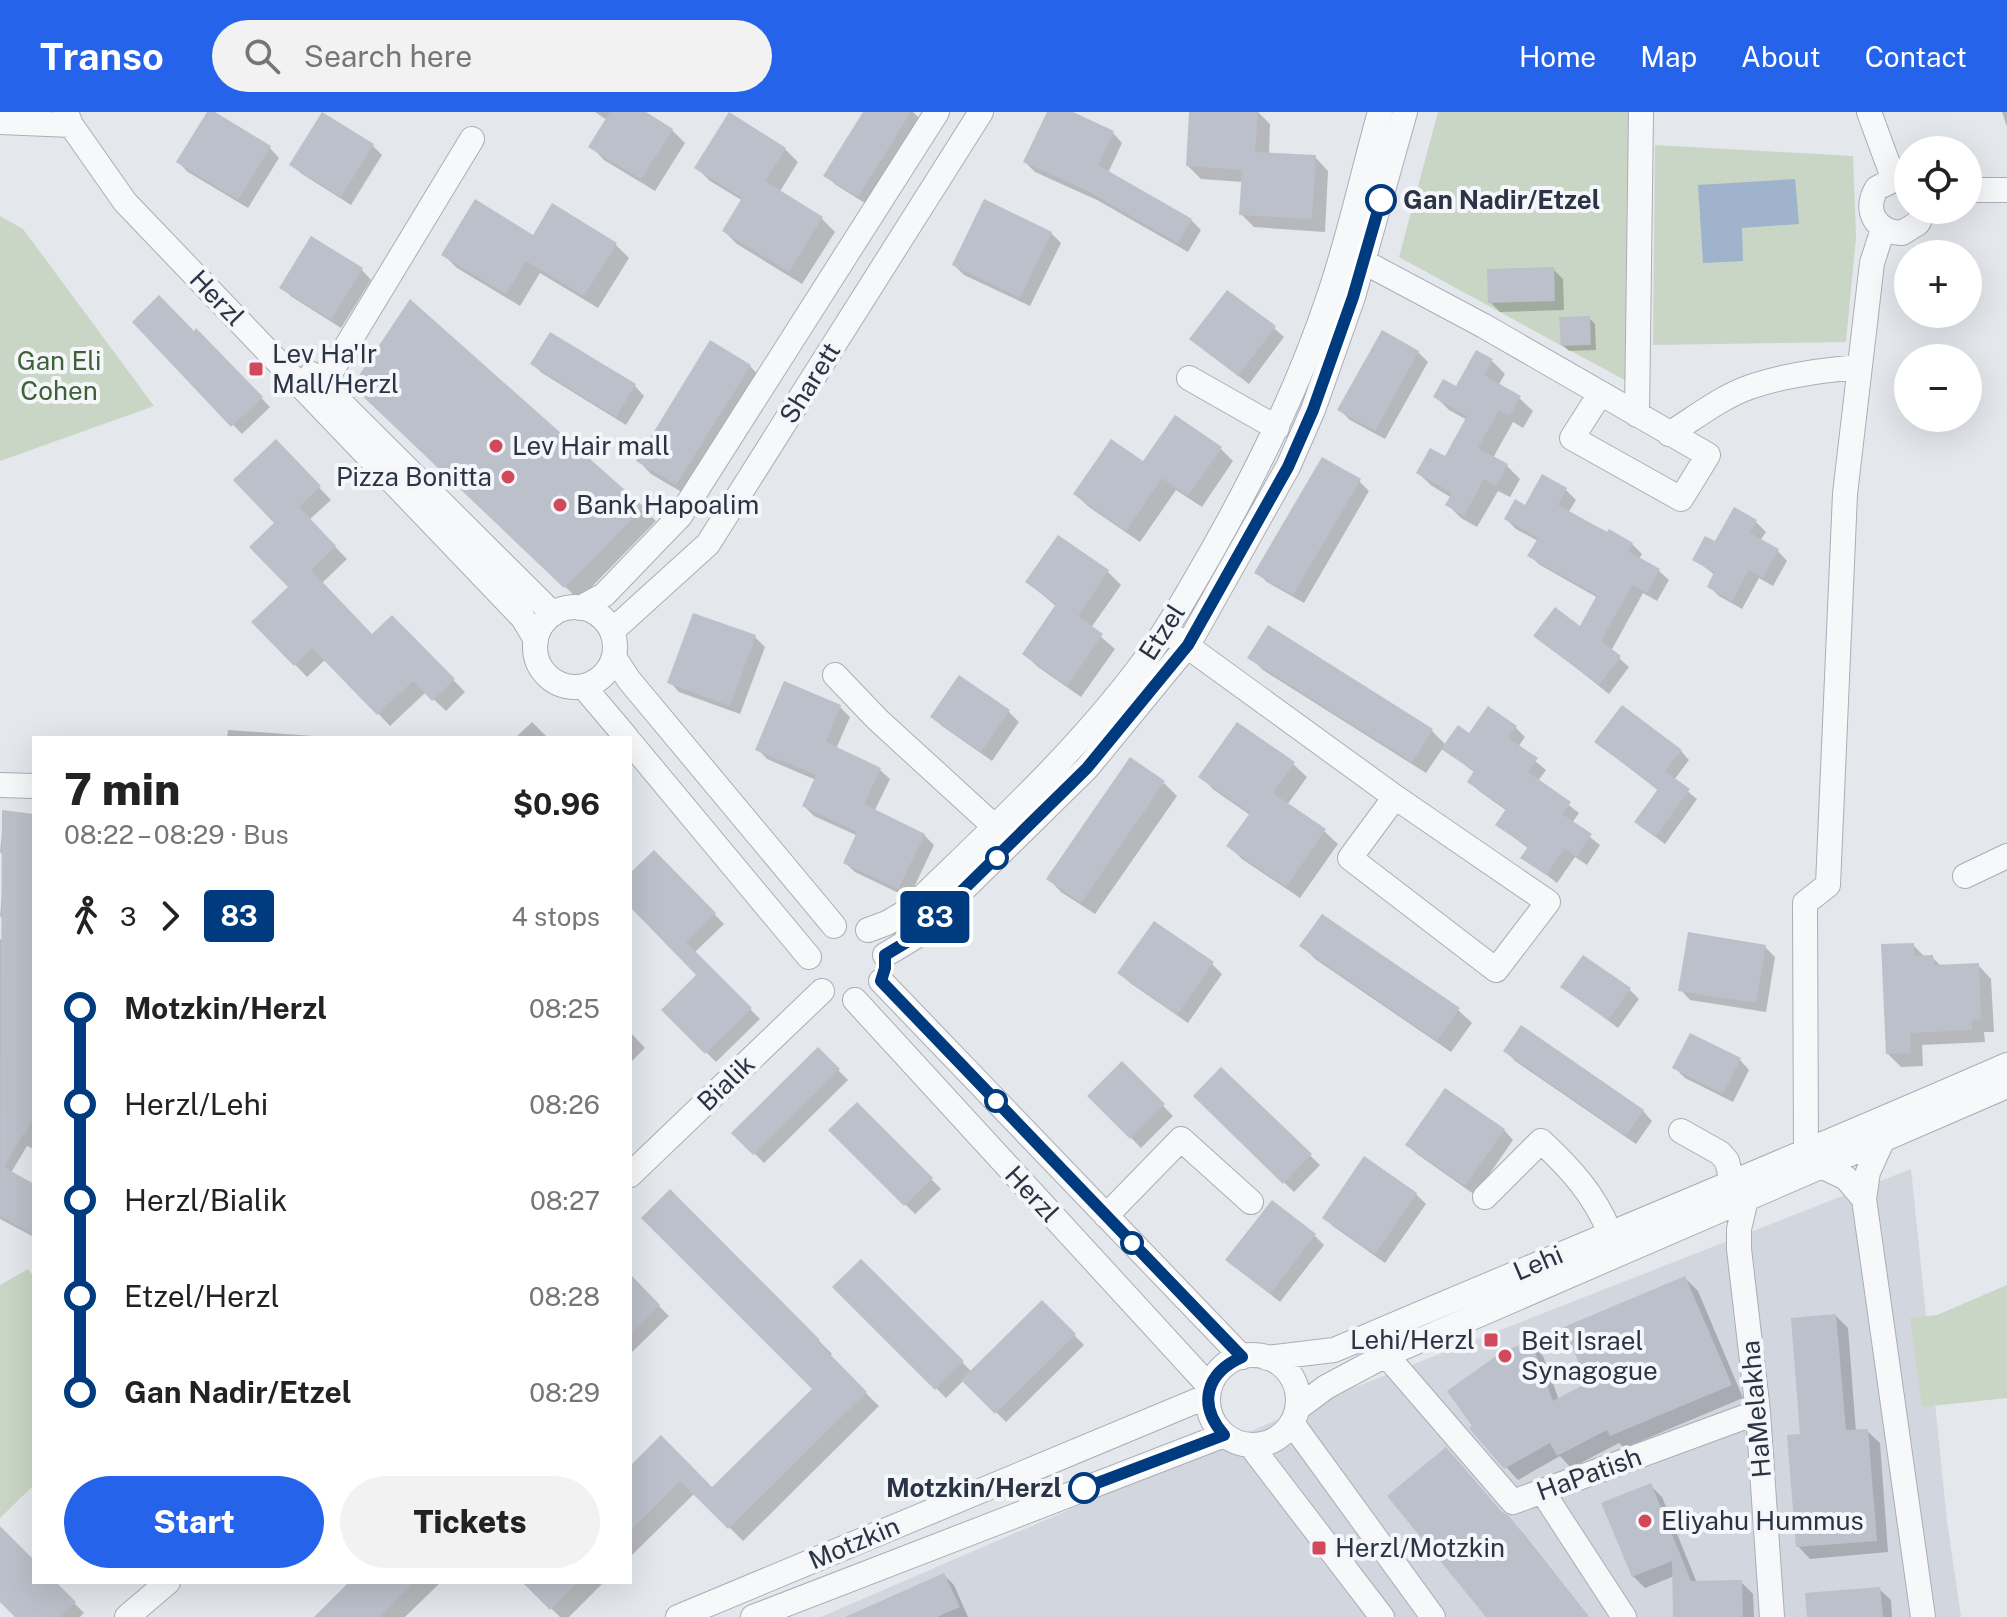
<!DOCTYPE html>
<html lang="en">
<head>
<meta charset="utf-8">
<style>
	:root { --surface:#fff; --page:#f2f2f2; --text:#222; --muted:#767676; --accent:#2563eb }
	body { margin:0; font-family:"Public Sans",sans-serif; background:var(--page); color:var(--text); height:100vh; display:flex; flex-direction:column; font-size:30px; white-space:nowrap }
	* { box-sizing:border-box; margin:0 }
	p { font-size:26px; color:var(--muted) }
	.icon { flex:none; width:44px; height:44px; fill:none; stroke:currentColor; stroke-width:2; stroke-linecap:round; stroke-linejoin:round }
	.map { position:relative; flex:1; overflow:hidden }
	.side { position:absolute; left:32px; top:624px; width:600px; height:848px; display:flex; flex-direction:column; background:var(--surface); border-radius:0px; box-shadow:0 8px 32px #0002 }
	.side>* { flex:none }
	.badge { padding:0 16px; border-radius:6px; font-size:28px; line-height:52px }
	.fabs { position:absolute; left:1894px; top:24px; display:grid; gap:16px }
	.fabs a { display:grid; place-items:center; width:88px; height:88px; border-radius:50%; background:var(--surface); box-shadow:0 8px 32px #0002; font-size:40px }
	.map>.badge { position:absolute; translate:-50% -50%; box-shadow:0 0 0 4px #fff }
	.legs { display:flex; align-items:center; gap:12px; height:88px; padding:0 32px; font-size:26px }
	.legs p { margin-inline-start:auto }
	.headline { display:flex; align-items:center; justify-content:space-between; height:136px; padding:0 32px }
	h1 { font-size:44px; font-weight:800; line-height:60px }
	.action { display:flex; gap:16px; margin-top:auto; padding:16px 32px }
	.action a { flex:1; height:92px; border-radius:48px; background:var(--accent); color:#fff; font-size:32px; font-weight:800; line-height:92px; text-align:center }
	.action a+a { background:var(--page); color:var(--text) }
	ul { padding:0 32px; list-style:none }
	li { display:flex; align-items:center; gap:28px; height:96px; font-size:30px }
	li i { display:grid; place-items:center; width:12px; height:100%; margin:0 10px; background:currentColor }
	li i::after { content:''; width:20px; height:20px; margin:-10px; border:6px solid; border-radius:50%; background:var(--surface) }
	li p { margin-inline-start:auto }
	li:first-child i { background:linear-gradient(#0000 50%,currentColor 0) }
	li:last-child i { background:linear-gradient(currentColor 50%,#0000 0) }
	header { display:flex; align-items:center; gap:48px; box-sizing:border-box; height:112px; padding:0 40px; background:var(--accent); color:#fff }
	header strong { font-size:38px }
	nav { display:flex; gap:44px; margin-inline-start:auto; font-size:28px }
	.search { width:560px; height:72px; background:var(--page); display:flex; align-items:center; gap:20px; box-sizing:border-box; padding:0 28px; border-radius:44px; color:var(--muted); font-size:30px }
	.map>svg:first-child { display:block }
	.built { fill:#d2d6de }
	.green { fill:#c9d6c5 }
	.water { fill:#9fb4cc }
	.shadow { fill:#0003 }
	.building { fill:#bbc0ca }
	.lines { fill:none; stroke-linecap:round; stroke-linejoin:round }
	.minor-casing { stroke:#a9aeb7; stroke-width:26 }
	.minor { stroke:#f7f8fa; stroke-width:24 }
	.line-1-casing { stroke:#fff; stroke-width:18 }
	.line-1 { stroke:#003b80; stroke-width:12 }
	.stop-1-dot { fill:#fff; stroke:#003b80; stroke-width:4 }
	.poi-dot { fill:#d1495b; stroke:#f4f6f9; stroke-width:3 }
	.labels { text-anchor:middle; stroke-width:8; stroke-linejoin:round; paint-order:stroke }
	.stop-label { font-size:26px; font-weight:bold; fill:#2b3445; stroke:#f4f6f9; text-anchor:start }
	.street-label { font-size:26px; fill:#2b3445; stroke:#f4f6f9 }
	.poi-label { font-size:26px; fill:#2b3445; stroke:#f4f6f9; text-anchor:start }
	.park-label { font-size:26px; fill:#3f6138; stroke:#f4f6f9 }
</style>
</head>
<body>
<header>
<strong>Transo</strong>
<div class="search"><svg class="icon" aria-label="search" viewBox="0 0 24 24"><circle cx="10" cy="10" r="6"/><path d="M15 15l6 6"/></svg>Search here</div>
<nav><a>Home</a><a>Map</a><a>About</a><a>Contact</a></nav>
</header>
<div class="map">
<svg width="2007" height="1505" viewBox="0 0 2007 1505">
	<rect width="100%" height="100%" fill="#e4e7ec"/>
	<path class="built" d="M1911,1057L1947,1409L1961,1505H821L1330,1285Z"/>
	<path class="green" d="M1438,0H1629L1630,271L1399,145Z
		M1655,33L1853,44L1856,125L1846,230L1653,233Z
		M0,104L23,117L154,294L0,349Z
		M28,1157L34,1165V1373L0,1406V1173Z
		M2007,1173V1286L1922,1295L1910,1206L1937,1203Z"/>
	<path class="water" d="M1795,67L1799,112L1742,116L1743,149L1703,151L1698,73Z"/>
	<path class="shadow" d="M210,0L270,36L279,46L248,96L188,60L178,50Z
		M595,0H642L672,18L685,31L655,79L604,48L591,34L607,8Z
		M865,0H913L921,8L868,93L836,73L826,63Z
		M1049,0H1068L1113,21L1122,31L1108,61L1191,108L1201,118L1188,140L1097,88L1035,60L1025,50Z
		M1191,0H1258L1270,12L1269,43L1315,45L1328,59L1325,120L1254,115L1241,102L1243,70L1201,67L1188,54Z
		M2002,0H2007V15Z
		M372,33L382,43L351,93L302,62L292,53Z
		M785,37L798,50L779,81L822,107L835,120L802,172L737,132L724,119L743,89L710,69L697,56Z
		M553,94L616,133L629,146L598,196L540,161L520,194L457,156L443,142L534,126Z
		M1051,121L1061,131L1030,194L964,163L954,153Z
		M1553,157L1563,167L1564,198L1500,200L1490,190Z
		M362,158L371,168L341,216L292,185L282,176Z
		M1589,206L1595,212L1596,238L1569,239L1562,233Z
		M1274,216L1284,225L1249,272L1202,236Z
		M196,219L270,295L242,322L168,246Z
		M1383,221L1418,240L1428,250L1385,327L1350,308L1340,298Z
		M1492,249L1505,262L1498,274L1519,286L1533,299L1523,316L1513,310L1493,346L1507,354L1520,367L1510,385L1498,379L1477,415L1461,406L1448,393L1452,386L1432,374L1418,361L1445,347L1467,308L1449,298L1436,285L1456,277Z
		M532,252L635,274L644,284L626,313L542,261Z
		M750,254L763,268L690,385L651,362L638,348Z
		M368,287L643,396L656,409L579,488Z
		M276,330L331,388L309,408L347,447L321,472L372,524L392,505L465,580L446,599L426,580L390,614L326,547L307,565L254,510L290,475L277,411Z
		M1220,336L1233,349L1202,395L1176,378L1140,430L1089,395L1075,382L1143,351Z
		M1543,365L1566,378L1576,388L1568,401L1632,432L1642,442L1639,447L1659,459L1669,468L1657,489L1643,481L1611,539L1629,555L1609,582L1536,524L1581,517L1598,486L1540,453L1530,444L1538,429L1516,417L1506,407L1525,396Z
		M1359,369L1369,379L1304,491L1267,470L1257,460Z
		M1756,410L1766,420L1760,429L1778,439L1787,449L1773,474L1759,466L1742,497L1719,484L1709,474L1715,463L1695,448L1716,432Z
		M1058,425L1108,460L1121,473L1091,516L1115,537L1081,585L1038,555L1024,542L1057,495L1027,470Z
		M1268,516L1432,619L1446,633L1470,623L1515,615L1525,625L1518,635L1546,658L1538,669L1579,701L1572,711L1600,733L1587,753L1575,745L1557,771L1523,745L1529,737L1497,712L1507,699L1479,679L1469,669L1475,661L1443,636L1426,661L1263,558L1250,545Z
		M755,525L765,535L740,602L679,580L670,570Z
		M959,566L1009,600L1019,610L992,649L942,614L932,605Z
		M840,595L850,605L836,637L880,658L890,667L874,700L924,723L934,733L909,786L855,760L845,751L858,724L814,704L804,694L816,668L767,647L758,637Z
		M532,610L548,626H515Z
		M228,618L314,624L316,626H227Z
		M1596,630L1681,639L1689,648L1674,668L1697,687L1665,732L1646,718L1659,679Z
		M1293,652L1307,665L1287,693L1324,719L1338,732L1300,786L1242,747L1229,734L1250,703L1214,678L1201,665Z
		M1164,671L1177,684L1095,802L1061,780L1048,766Z
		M4,701L34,704V813L6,810L0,804L5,745L0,740Z
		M654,741L724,812L694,841L760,907L716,950L664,898L699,863L630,792V764Z
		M0,827L34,836V1037L27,1034L11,1061L34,1074V1125L0,1107Z
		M1302,833L1458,898L1472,911L1451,940L1315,847Z
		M1913,833L1926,846L1932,845L1942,855L1978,853L1991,867L1994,920H1984L1985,930L1922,933L1923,954L1901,955L1888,942Z
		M1765,835L1775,845L1766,900L1690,888L1681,878Z
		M1212,852L1222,862L1188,911L1130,871L1120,861Z
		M1563,875L1629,877L1639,887L1618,916Z
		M630,920L645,936L630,951Z
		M818,938L848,968L764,1051L734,1021Z
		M1506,939L1643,999L1652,1009L1636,1032L1515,949Z
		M1740,948L1749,958L1733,990L1685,966L1675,956Z
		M1122,952L1173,1004L1141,1036L1090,984Z
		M1221,958L1320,1053L1294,1080L1196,984Z
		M857,992L941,1077L915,1102L831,1018Z
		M1504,1018L1513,1028L1475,1083L1417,1042L1408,1033Z
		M670,1080L832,1242L829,1245L879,1294L743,1429L695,1381L630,1445V1357L661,1326L712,1378L814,1277Z
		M1416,1082L1426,1092L1385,1151L1334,1115L1324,1106Z
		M1315,1124L1324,1133L1280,1190L1228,1148Z
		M861,1150L972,1260L1042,1191L1084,1233L1006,1310L964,1268L946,1286L835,1175Z
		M1685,1166L1698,1179L1743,1286L1624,1336L1619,1331L1571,1356L1560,1344L1518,1368L1506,1355L1530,1232L1543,1244L1559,1288L1590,1272Z
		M633,1168L669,1204L630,1242V1171Z
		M1836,1204L1848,1216L1856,1320L1867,1319L1880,1331L1888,1440L1810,1447L1798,1434L1803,1324Z
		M1650,1373L1662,1385L1697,1471L1741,1470L1753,1482L1754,1505H1675L1674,1464L1645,1476L1633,1464Z
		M1505,1404L1522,1420L1589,1505H1489Z
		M0,1432L34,1451V1470H53L84,1501L80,1505H18L0,1487Z
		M944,1463L954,1473L968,1505H856Z
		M352,1470H441L405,1505H317Z
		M524,1470H604L569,1505H560Z
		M1879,1477L1891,1488L1892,1505H1809Z"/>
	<path class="building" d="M207,0H215L271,34L238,88L176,50Z
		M322,0L374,32L341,85L289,53Z
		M610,0H646L673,17L641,67L588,35Z
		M729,0L786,36L765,69L823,105L789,160L722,119L742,86L694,56Z
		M863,0H911L858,85L823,64Z
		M1047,0H1073L1114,19L1098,53L1192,107L1178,131L1086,78L1023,50Z
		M1189,0H1258L1255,40L1316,43L1312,107L1239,103L1242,58L1186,54Z
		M475,87L533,123L552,91L617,131L584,184L526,149L506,182L441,143Z
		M984,87L1052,120L1020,186L952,153Z
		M311,124L363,156L331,208L279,176Z
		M1554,155L1555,189L1488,191L1487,157Z
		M1227,178L1276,214L1238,264L1189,227Z
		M159,183L194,219L196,216L263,285L231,315L132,210Z
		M410,187L644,395L564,476L352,274Z
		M1590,204L1591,233L1561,234L1559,205Z
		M1382,218L1419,239L1375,319L1337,298Z
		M550,220L636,272L616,305L530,252Z
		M710,228L751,253L676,373L636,349Z
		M1476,238L1493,247L1484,263L1521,284L1510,304L1499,298L1478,336L1508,352L1496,374L1484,367L1464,404L1445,393L1452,381L1416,361L1430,336L1445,344L1467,304L1433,285L1443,267L1456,274Z
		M1175,303L1222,335L1188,384L1162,366L1126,419L1073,382L1111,327L1143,349Z
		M276,327L321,374L299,395L336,434L311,458L372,522L392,503L455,567L432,589L413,569L377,603L312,536L294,554L251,510L288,475L249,435L274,411L233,368Z
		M1322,345L1361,367L1293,483L1254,461Z
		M1542,362L1567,376L1558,393L1607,420L1609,417L1633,431L1628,439L1660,457L1647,481L1632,473L1601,529L1621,544L1599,573L1533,524L1555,495L1580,514L1597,483L1527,444L1538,426L1504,407L1515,387L1525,393Z
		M1734,395L1757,408L1750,421L1779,437L1763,466L1749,458L1732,489L1707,475L1714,460L1692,448L1705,424L1715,429Z
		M1058,423L1109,458L1078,504L1103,522L1067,574L1022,542L1056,492L1025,470Z
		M693,501L756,523L730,594L667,571Z
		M1268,513L1433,617L1412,650L1247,546Z
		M959,563L1010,598L981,640L930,605Z
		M784,569L841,593L826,630L881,656L864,692L925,722L898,777L843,751L857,720L802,694L816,663L755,638Z
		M1622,593L1682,638L1665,659L1690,677L1655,725L1634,710L1658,677L1594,630Z
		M1488,594L1517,614L1508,626L1538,646L1528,660L1571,690L1562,702L1592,722L1576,745L1565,736L1546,763L1520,746L1528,735L1495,713L1506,697L1467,670L1474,659L1441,637L1458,613L1469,621Z
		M1237,610L1295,650L1273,681L1326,717L1286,775L1226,734L1250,701L1198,665Z
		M1130,645L1165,669L1081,791L1046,767Z
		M2,698L34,702V1000L26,1023L23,1022L4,1055L34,1072V1123L0,1104Z
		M654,738L716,801L686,830L752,896L705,942L661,898L696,863L630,795V761Z
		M1322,802L1460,896L1437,929L1299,834Z
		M1154,809L1214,850L1177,903L1117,861Z
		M1688,820L1766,833L1756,891L1678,879Z
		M1914,831V844L1933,843L1934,853L1979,851L1981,907L1972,908V918L1910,921L1911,941L1886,942L1881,832Z
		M1583,843L1631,876L1608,908L1560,875Z
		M1521,913L1644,998L1626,1024L1503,939Z
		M1690,921L1741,946L1723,982L1672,956Z
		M818,935L840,957L753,1043L731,1021Z
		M1122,949L1165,992L1130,1027L1087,984Z
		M1221,955L1312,1042L1283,1072L1193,984Z
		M1445,976L1505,1017L1465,1074L1405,1033Z
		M857,990L933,1066L904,1094L828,1018Z
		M1364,1044L1417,1081L1375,1142L1322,1106Z
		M670,1077L820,1228L818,1230L867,1280L728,1417L680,1369L630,1419V1354L661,1323L712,1375L812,1277L641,1106Z
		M1272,1088L1316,1122L1270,1182L1225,1148Z
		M861,1147L964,1249L935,1278L832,1175Z
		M630,1162L660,1193L630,1223Z
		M1685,1164L1732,1273L1610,1324L1607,1318L1557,1344L1550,1331L1504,1357L1469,1316L1472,1314L1447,1279L1496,1244V1242L1531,1229L1553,1289L1587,1271L1564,1215Z
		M1042,1188L1076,1222L995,1302L961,1268Z
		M1836,1202L1846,1318L1868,1317L1877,1429L1796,1435L1787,1323L1800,1322L1791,1206Z
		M1446,1335L1502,1400L1509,1404L1589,1505H1486L1387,1384Z
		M1651,1371L1691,1469L1742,1468L1743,1505H1673L1672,1449L1632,1465L1601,1391Z
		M0,1414L34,1448V1470H56L76,1490L60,1505H15L0,1490Z
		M944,1461L960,1495L937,1505H845Z
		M349,1470H414L379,1505H314Z
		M522,1470H578L550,1498Z
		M1880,1475L1883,1505H1807L1805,1481Z"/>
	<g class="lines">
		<g class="minor-casing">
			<path id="minor" d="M66,0L71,13L125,90L523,506L536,528
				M1869,0L1894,68
				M0,10L71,13
				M1908,70L1894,68L1877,76C1863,99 1876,120 1902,121L1918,111L1924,98
				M1968,78H2007
				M1351,143L1484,214L1708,343L1681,387L1572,326L1600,282
				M312,262L553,502
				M1189,266L1277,316
				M323,273L472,27
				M1637,303L1641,0
				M1669,322C1695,306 1721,285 1750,275C1784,263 1823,258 1860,255
				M535 535a40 40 0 1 1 80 0a40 40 0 1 1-80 0Z
				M580,496L604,483L680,404L937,0
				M612,519L708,432L981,0
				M1176,526L1395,685L1548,790L1496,858L1350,746L1395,685
				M614,545L629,568L834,814
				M835,563L877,607L995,715
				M583,574L627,626
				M630,630L809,845
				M0,673L34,674
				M1965,764L2007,744
				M868,818L887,811L909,798C990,719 1074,643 1142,552C1168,517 1190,477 1212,439C1259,356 1300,272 1330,181C1350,122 1363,60 1380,0
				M885,843L915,825L1087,656L1188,533L1288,355L1313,298L1353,185L1405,0
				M881,869L1242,1245
				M855,888L1210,1275
				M1681,1019L1720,1041L1727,1049L1732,1070L1746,1087L1739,1117V1137L1758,1300L1772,1505
				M1883,1027L1868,1060L1864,1087L1923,1505
				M630,1063L822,879
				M1485,1085L1541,1029C1571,1057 1594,1082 1610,1121
				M1864,1087L1846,1066L1821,1054L1806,1041L1805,791L1828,773L1845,382L1872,151L1883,117
				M1106,1104L1181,1027L1251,1090
				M1386,1243L1513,1390L1758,1300
				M1208 1288a45 45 0 1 1 90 0a45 45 0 1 1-90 0Z
				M1267,1246L1334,1238L1365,1225C1579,1134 1794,1046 2007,953
				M1298,1296L1326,1275L1386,1243L2007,974
				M1292,1311L1433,1505
				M1251,1334L1382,1505
				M1542,1379L1624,1505
				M127,1505L168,1470
				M678,1505L1208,1284
				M753,1505L1224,1323"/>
		</g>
		<use href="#minor" class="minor"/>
	</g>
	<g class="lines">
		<g class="line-1-casing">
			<path id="line-1" d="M1084,1376L1224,1323C1197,1292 1206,1261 1242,1245L881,869L885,856V843L915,825L1087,656L1188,533L1288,355L1313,298L1353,185L1381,88"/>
		</g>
		<use href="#line-1" class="line-1"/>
	</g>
	<g class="stop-1-dot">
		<circle cx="1381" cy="88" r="14"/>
		<circle cx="997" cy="746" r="10"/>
		<circle cx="996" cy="989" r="10"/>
		<circle cx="1132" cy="1131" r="10"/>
		<circle cx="1084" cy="1376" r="14"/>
	</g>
	<g class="poi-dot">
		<rect x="248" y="249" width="16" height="16" rx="4"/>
		<circle cx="496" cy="334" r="8"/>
		<circle cx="508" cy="365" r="8"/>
		<circle cx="560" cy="393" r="8"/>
		<rect x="1483" y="1220" width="16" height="16" rx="4"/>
		<circle cx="1505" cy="1244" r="8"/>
		<circle cx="1645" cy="1409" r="8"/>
		<rect x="1311" y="1428" width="16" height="16" rx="4"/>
	</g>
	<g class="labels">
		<g class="stop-label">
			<text x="1403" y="97">Gan Nadir/Etzel</text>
			<text x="1062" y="1385" text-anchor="end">Motzkin/Herzl</text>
		</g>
		<g class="street-label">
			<text transform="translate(217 186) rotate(46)" y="9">Herzl</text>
			<text transform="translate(810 271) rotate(-58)" y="9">Sharett</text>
			<text transform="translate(1162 520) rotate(-57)" y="9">Etzel</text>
			<text transform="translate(726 971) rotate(-44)" y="9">Bialik</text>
			<text transform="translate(1032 1082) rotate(47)" y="9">Herzl</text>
			<text transform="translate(1538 1151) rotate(-23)" y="9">Lehi</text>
			<text transform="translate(1756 1297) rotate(-95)" y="9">HaMelakha</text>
			<text transform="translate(1589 1362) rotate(-20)" y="9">HaPatish</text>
			<text transform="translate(854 1431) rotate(-23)" y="9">Motzkin</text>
		</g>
		<g class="poi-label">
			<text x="272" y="251">Lev Ha'Ir<tspan x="272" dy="30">Mall/Herzl</tspan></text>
			<text x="512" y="343">Lev Hair mall</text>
			<text x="492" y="374" text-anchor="end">Pizza Bonitta</text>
			<text x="576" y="402">Bank Hapoalim</text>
			<text x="1475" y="1237" text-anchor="end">Lehi/Herzl</text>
			<text x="1521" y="1238">Beit Israel<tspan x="1521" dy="30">Synagogue</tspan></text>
			<text x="1661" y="1418">Eliyahu Hummus</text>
			<text x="1335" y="1445">Herzl/Motzkin</text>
		</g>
		<g class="park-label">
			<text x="59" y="258">Gan Eli<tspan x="59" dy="30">Cohen</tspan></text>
		</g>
	</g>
</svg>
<div class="fabs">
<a><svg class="icon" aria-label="locate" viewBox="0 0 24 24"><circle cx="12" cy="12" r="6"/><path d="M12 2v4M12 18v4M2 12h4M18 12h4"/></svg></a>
<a>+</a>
<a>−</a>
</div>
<b class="badge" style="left:935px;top:805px;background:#003b80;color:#fff">83</b>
<section class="side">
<div class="headline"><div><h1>7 min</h1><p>08:22 – 08:29 · Bus</p></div><b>$0.96</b></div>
<div class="legs"><svg class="icon" aria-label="walk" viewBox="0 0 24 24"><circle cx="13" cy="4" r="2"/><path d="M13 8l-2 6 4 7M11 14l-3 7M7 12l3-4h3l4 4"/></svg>3<svg class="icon" aria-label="forward" viewBox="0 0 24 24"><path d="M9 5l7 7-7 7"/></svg><b class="badge" style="background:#003b80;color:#fff">83</b><p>4 stops</p></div>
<ul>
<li><i style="color:#003b80"></i><b>Motzkin/Herzl</b><p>08:25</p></li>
<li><i style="color:#003b80"></i><span>Herzl/Lehi</span><p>08:26</p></li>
<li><i style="color:#003b80"></i><span>Herzl/Bialik</span><p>08:27</p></li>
<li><i style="color:#003b80"></i><span>Etzel/Herzl</span><p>08:28</p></li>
<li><i style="color:#003b80"></i><b>Gan Nadir/Etzel</b><p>08:29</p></li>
</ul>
<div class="action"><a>Start</a><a>Tickets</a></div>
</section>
</div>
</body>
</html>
